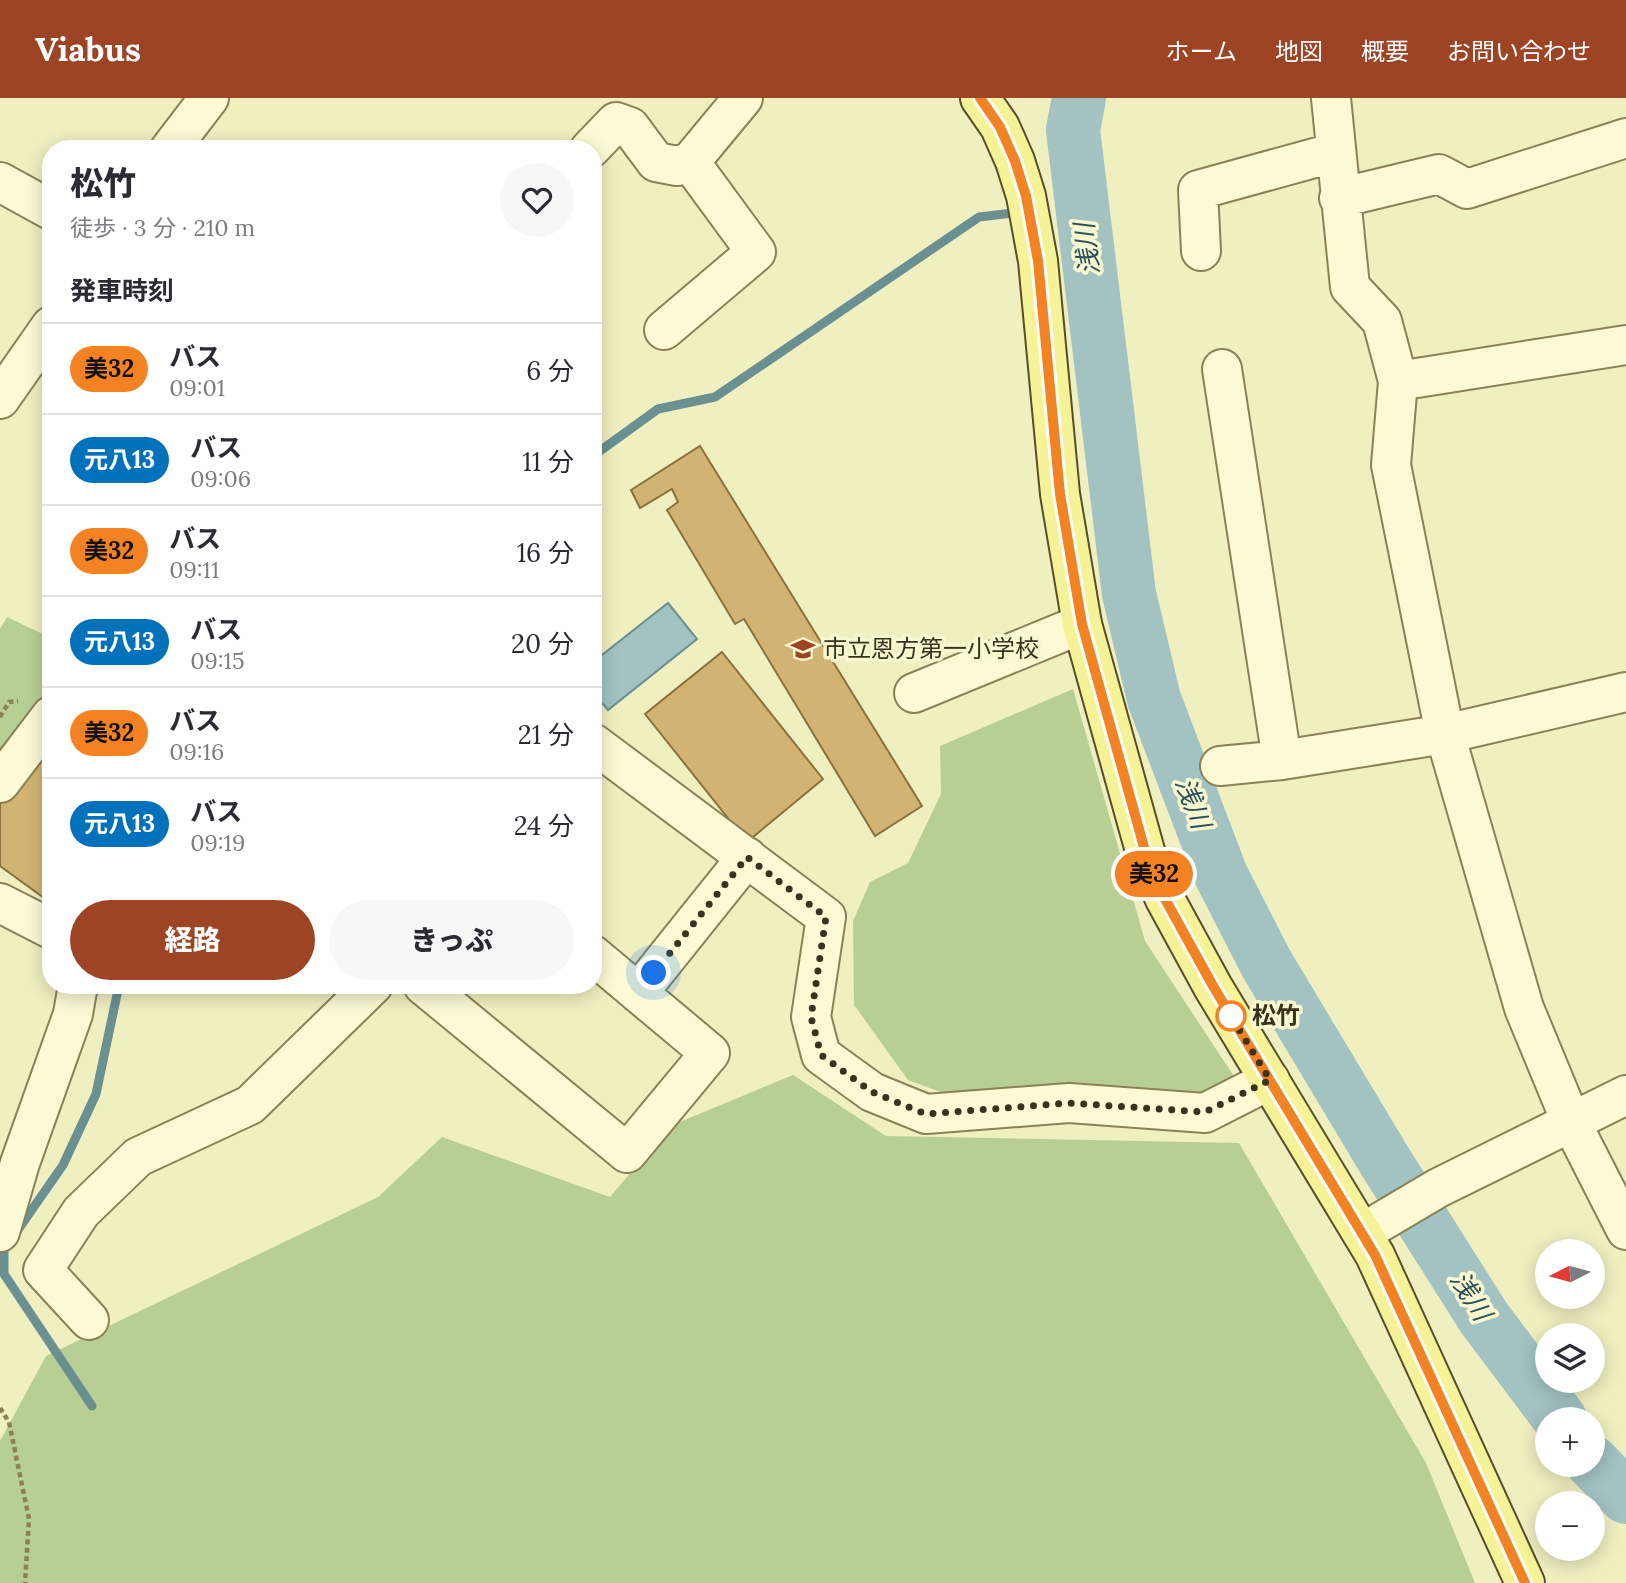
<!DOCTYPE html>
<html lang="ja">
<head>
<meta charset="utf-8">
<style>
	:root { --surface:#fff; --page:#f7f7f7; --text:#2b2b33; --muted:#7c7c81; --line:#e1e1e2; --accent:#9d4424 }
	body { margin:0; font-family:Lora,"Noto Sans JP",serif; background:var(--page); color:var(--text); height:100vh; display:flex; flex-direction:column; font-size:26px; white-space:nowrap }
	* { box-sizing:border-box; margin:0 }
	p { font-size:23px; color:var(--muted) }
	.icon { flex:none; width:38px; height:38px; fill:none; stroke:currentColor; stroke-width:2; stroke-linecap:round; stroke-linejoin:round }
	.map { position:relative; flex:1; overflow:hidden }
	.details { position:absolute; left:42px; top:42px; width:560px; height:854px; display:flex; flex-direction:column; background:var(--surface); border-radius:28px; box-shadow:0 4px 18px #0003 }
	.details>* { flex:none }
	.badge { padding:0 14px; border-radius:23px; font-size:24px; line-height:46px }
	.needle { width:46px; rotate:264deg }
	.controls { position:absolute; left:1535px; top:1141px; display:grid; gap:14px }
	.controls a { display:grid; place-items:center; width:70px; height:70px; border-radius:50%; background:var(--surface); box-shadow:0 4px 18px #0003; font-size:35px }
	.you { position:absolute; width:35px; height:35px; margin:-18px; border:5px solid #fff; border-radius:50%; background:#1a73e8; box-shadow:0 0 0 10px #1a73e833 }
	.map>.badge { position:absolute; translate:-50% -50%; box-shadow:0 0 0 4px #fff }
	h2 { padding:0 28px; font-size:26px; line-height:63px }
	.round { display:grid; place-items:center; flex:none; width:74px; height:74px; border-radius:37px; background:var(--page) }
	.headline { display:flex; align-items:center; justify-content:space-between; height:119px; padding:0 28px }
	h1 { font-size:33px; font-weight:800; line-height:52px }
	.action { display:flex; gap:14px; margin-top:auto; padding:14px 28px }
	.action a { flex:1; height:80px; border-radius:42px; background:var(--accent); color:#fff; font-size:28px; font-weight:800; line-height:80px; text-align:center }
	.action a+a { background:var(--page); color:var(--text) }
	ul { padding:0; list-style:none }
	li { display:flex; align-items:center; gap:21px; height:91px; padding:0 28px; border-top:2px solid var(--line) }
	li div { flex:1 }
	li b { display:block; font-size:26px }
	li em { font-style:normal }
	li .badge { min-width:77px; font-weight:700; text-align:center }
	header { display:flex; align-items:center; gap:42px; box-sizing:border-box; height:98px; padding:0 35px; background:var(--accent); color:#fff }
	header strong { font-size:33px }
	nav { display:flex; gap:38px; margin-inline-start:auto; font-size:24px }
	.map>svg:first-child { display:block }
	.green { fill:#b8cf94 }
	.water { fill:#a3c2c2; stroke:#6a9091; stroke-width:2 }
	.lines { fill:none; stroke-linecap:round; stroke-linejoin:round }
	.stream { stroke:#6a9091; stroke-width:9 }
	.river { stroke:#a3c2c2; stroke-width:54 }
	.building { fill:#d1b474; stroke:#8b713c; stroke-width:2 }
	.minor-casing { stroke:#8b8157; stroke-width:42 }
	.major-casing { stroke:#584d2c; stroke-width:42 }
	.path { stroke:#8b8157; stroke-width:4.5; stroke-dasharray:5 3.5; stroke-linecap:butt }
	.minor { stroke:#fbfad4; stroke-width:38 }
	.major { stroke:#f6f396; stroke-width:38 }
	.line-casing { stroke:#fff; stroke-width:16 }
	.line { stroke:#f58220; stroke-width:10 }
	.walk { stroke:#39321c; stroke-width:7; stroke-dasharray:0 12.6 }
	.stop-dot { fill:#fff; stroke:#f58220; stroke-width:3.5 }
	.labels { text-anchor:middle; stroke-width:7; stroke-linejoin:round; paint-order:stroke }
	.poi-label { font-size:24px; fill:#39321c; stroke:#f7f7d0; text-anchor:start }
	.stop-label { font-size:24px; font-weight:bold; fill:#39321c; stroke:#f7f7d0; text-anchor:start }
	.water-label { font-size:26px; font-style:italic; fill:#2b505a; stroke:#f7f7d0 }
</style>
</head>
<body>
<header>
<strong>Viabus</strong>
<nav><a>ホーム</a><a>地図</a><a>概要</a><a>お問い合わせ</a></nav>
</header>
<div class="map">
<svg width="1626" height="1485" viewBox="0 0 1626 1485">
	<rect width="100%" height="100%" fill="#f0efc0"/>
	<path class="green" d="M7,519L51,540V618L0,685V531Z
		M1073,591L1145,843L1239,986L1193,1003L957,1000L908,982L854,907L853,823L870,784L908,765L941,696L940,648Z
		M793,977L886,1038L1239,1045L1426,1365L1475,1485H0V1343L46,1258L378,1099L442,1039L610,1099L670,1028Z"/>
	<path class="water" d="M668,505L697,541L608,612L593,594V564Z"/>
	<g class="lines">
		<path class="stream" d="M1060,107L1084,103
			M593,358L658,311L715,299L979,119L1013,115
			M92,1308L4,1176V1152L63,1067L96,996L119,887"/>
		<path class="river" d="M1079,0L1073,32L1129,496L1154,601L1221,777L1266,865L1386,1065L1484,1220L1560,1321
			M1592,1364L1626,1399"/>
	</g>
	<path class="building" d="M700,348L922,708L875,738L744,521L735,526L667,412L678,404L672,391L640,410L631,392Z
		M722,554L823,681L747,744L645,616Z
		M51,641V805L0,768V705Z"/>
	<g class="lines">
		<g class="minor-casing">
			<path id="minor" d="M1331,0L1350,189L1382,223L1398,283L1391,367L1445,636L1524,910L1572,1026L1626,1132
				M170,51L209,0
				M590,51L616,24L630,29L656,64L677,68L690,64L743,0
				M0,84L51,112
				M1339,100L1439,76L1467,91L1626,40
				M1201,153L1198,92L1336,54
				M664,232L756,154L690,64
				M1222,271L1282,662
				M1398,283L1626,247
				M0,301L51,228
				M914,595L1082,526
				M593,645L826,819L811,919L821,957L872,994L926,1016L1069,1005L1205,1015L1270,982
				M1220,668L1282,662L1445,636L1626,594
				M0,685L51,618
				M0,805L51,831
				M423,887L627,1055L710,955L593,857
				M638,895L747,759
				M0,1134L20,1065L73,916L78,887
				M1362,1135L1438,1090L1626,997
				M89,1222L43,1172L81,1114L138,1059L250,1007L373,887"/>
		</g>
		<g class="major-casing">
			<path id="major" d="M980,0L1000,29L1015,63L1026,98L1038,163L1060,396L1082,526L1147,760L1165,801L1213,889L1375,1157L1525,1485"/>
		</g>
		<path class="path" d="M0,619L9,604L18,603
			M0,1310L9,1324L29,1421L25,1485"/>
		<use href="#minor" class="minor"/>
		<use href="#major" class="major"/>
	</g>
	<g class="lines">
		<g class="line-casing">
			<path id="line" d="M980,0L1000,29L1015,63L1026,98L1038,163L1060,396L1082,526L1147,760L1165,801L1213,888L1375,1157L1525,1485"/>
		</g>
		<use href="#line" class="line"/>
		<path class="walk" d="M654,875L747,759L826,819L811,919L821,957L872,994L926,1016L1069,1005L1205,1014L1270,982L1227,912L1231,918"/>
	</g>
	<defs>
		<g id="school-bare" transform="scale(1.89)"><path d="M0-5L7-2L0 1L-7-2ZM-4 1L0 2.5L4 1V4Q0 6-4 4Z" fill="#9d4424" stroke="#f7f7d0" stroke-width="2.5" paint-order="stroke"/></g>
	</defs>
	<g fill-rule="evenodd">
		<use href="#school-bare" x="803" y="551"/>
	</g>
	<circle class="stop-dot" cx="1231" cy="918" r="14"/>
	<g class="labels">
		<g class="poi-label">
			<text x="823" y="559">市立恩方第一小学校</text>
		</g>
		<g class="stop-label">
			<text x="1252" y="926">松竹</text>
		</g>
		<g class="water-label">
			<text transform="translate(1087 151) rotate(-97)" y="9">浅川</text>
			<text transform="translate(1193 705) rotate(69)" y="9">浅川</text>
			<text transform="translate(1471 1198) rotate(58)" y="9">浅川</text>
		</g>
	</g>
</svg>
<div class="controls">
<a><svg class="needle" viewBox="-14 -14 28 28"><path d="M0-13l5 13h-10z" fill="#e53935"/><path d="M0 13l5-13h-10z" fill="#7c7c81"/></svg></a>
<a><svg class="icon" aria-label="layers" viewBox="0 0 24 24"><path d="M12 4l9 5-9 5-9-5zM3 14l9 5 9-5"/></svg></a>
<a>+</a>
<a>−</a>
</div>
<div class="you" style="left:654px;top:875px"></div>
<b class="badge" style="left:1154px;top:776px;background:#f58220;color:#111">美32</b>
<section class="details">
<div class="headline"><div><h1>松竹</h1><p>徒歩 · 3 分 · 210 m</p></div><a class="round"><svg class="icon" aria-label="heart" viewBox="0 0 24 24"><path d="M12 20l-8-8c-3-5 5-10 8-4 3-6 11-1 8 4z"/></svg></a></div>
<h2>発車時刻</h2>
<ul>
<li><span class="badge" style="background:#f58220;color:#111">美32</span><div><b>バス</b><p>09:01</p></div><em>6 分</em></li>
<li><span class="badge" style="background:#0072bc;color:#fff">元八13</span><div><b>バス</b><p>09:06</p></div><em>11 分</em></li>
<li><span class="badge" style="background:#f58220;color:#111">美32</span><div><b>バス</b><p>09:11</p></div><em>16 分</em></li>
<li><span class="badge" style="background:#0072bc;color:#fff">元八13</span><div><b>バス</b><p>09:15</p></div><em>20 分</em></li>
<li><span class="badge" style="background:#f58220;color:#111">美32</span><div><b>バス</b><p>09:16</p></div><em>21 分</em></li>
<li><span class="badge" style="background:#0072bc;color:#fff">元八13</span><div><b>バス</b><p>09:19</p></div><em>24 分</em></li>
</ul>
<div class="action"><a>経路</a><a>きっぷ</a></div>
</section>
</div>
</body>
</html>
